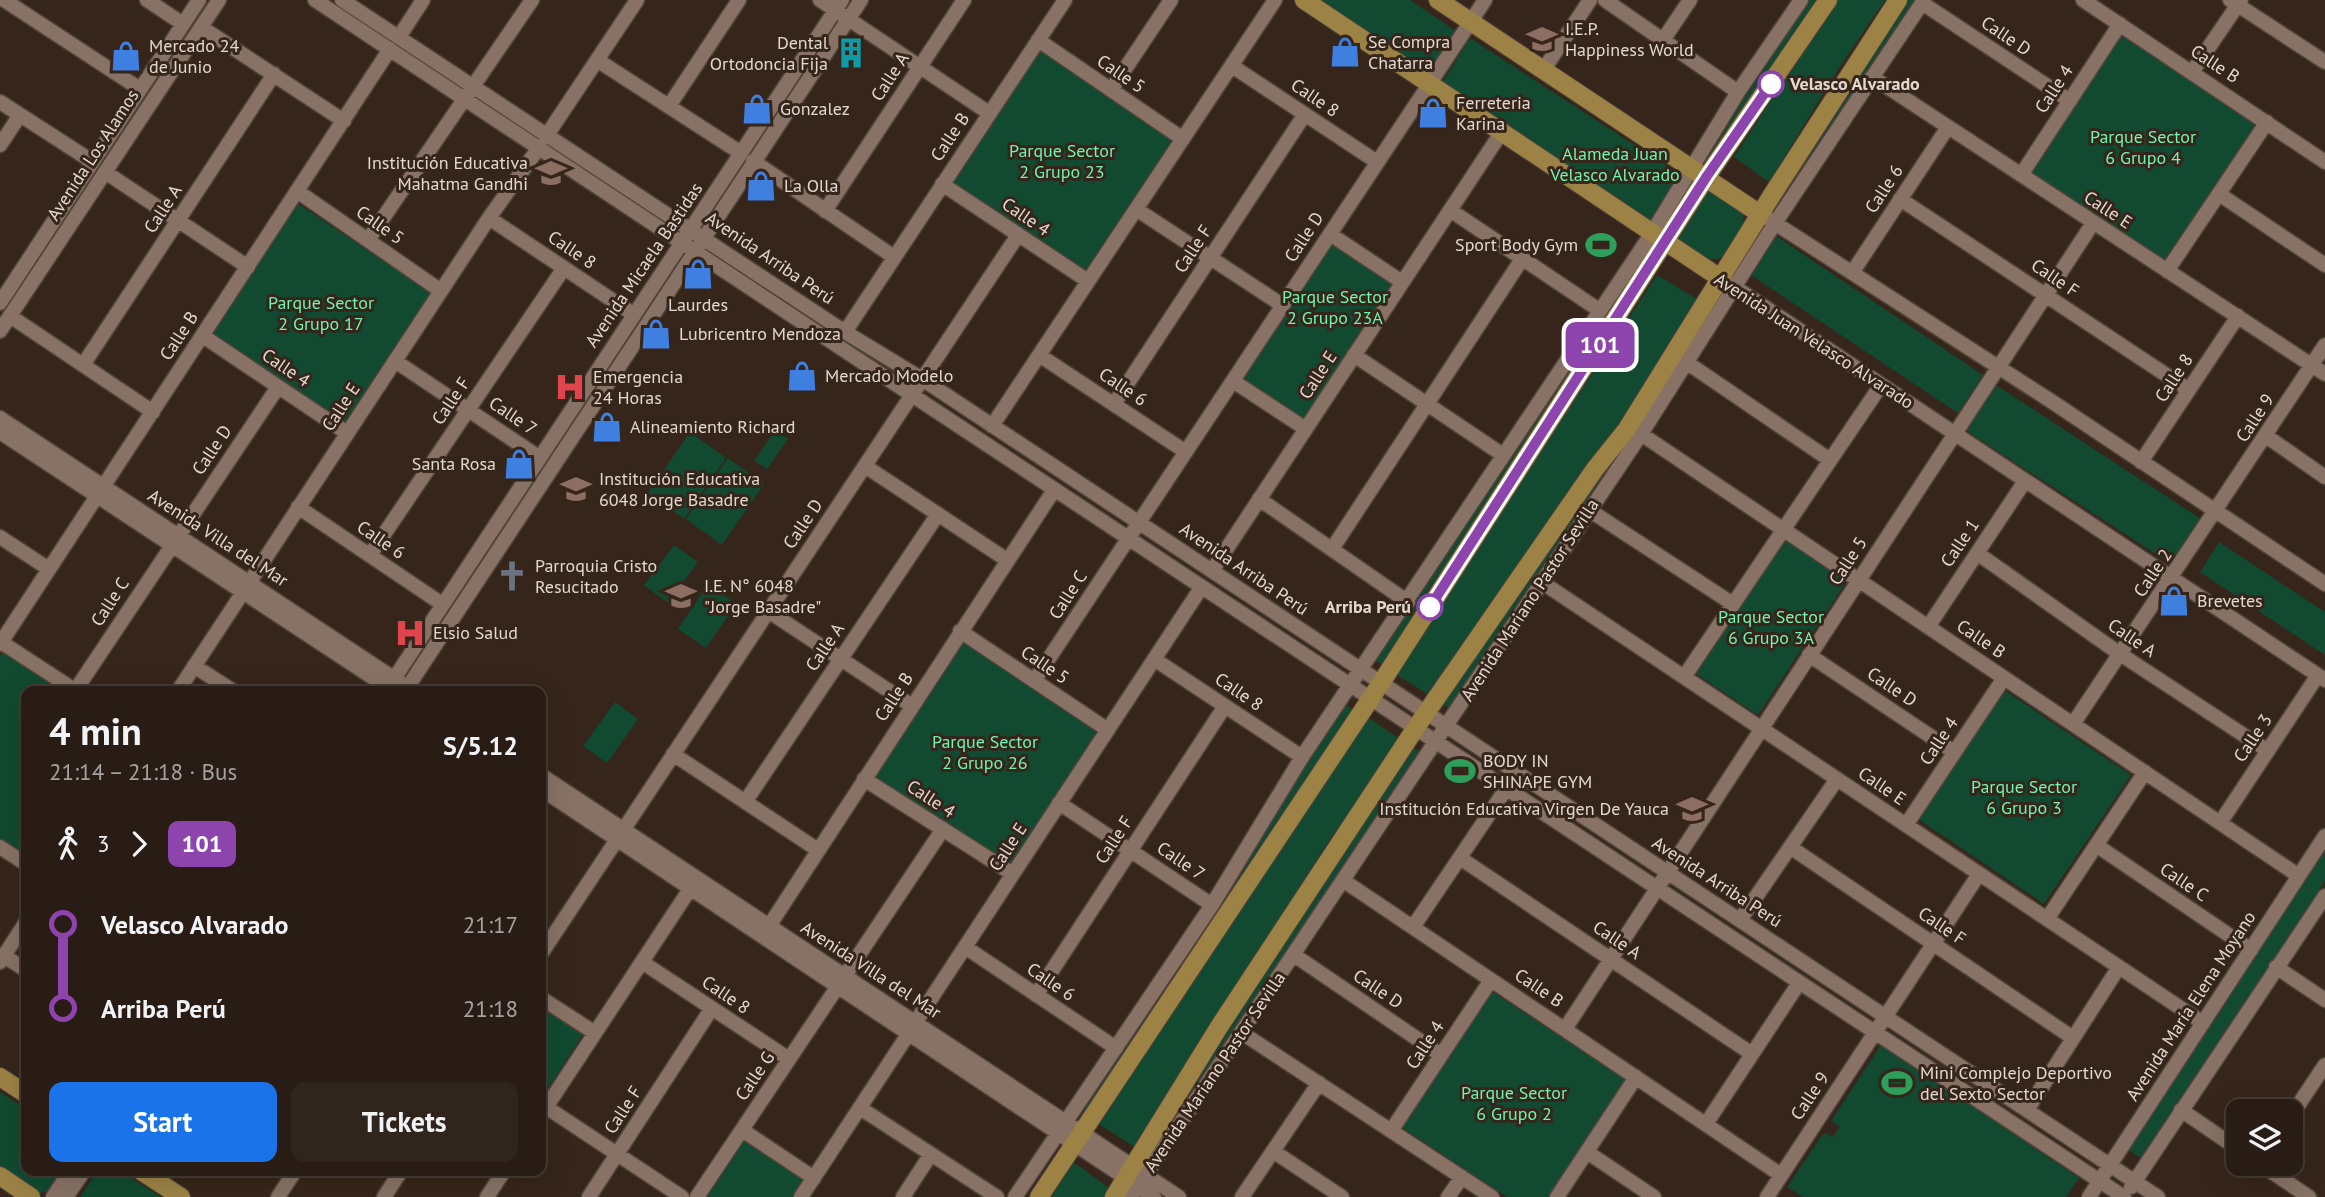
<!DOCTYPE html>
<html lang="en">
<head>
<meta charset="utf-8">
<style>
	:root { --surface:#281c14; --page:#30251d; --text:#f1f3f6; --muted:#a5a1a0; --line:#443a34; --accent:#1a73e8 }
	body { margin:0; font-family:"PT Sans",sans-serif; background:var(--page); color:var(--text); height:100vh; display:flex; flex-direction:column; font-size:26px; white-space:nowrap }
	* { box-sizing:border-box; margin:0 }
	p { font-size:23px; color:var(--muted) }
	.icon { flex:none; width:38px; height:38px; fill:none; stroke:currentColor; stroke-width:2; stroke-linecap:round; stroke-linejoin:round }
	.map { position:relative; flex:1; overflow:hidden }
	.panel { position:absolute; left:21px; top:686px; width:525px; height:490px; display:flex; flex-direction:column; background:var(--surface); border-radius:14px; box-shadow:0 7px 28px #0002,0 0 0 2px var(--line) }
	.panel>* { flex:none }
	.badge { padding:0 14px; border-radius:10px; font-size:24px; line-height:46px }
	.controls { position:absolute; left:2226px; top:1099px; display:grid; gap:14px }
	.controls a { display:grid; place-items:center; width:77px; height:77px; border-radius:14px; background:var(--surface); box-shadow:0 7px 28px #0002,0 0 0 2px var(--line); font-size:35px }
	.map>.badge { position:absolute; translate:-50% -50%; box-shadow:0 0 0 4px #fff }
	.legs { display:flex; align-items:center; gap:10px; height:77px; padding:0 28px; font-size:23px }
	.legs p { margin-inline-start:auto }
	.summary { display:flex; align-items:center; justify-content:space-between; height:119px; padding:0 28px }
	h1 { font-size:38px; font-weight:700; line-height:52px }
	.cta { display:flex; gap:14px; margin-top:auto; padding:14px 28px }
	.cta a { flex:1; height:80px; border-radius:14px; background:var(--accent); color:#fff; font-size:28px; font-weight:700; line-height:80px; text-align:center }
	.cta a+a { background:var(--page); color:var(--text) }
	ul { padding:0 28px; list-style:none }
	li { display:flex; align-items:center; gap:24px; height:84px; font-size:26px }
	li i { display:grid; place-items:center; width:10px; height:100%; margin:0 9px; background:currentColor }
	li i::after { content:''; width:18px; height:18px; margin:-9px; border:5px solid; border-radius:50%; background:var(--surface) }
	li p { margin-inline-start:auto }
	li:first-child i { background:linear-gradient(#0000 50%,currentColor 0) }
	li:last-child i { background:linear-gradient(currentColor 50%,#0000 0) }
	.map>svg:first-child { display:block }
	.green { fill:#114a30 }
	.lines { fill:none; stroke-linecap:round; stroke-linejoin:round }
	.minor-casing { stroke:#504339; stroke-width:17 }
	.major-casing { stroke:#504339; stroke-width:20 }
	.minor { stroke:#877265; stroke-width:14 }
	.major { stroke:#9c8245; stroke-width:18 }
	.line-1-casing { stroke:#fff; stroke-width:16 }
	.line-1 { stroke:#8e44ad; stroke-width:10 }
	.stop-1-dot { fill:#fff; stroke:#8e44ad; stroke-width:3.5 }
	.labels { text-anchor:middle; stroke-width:6; stroke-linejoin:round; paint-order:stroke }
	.poi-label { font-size:18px; fill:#e3d8d0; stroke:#36251a; text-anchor:start }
	.street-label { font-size:18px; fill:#e3d8d0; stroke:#36251a }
	.stop-label { font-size:18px; font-weight:bold; fill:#e3d8d0; stroke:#36251a; text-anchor:start }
	.park-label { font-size:18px; fill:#6ef5b0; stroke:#36251a }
</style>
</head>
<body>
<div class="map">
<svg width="2325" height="1197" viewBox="0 0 2325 1197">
	<rect width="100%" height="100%" fill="#36251a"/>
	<path class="green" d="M1316,0H1410L1456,31L1427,74Z
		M1810,0H1822L1722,151L1713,145Z
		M1838,0H1885L1839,68L1769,182L1734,157Z
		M1904,0H1916L1788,197L1779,191Z
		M2120,35L2257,124L2165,261L2028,172Z
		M1470,38L1682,176L1653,221L1442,83Z
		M1040,51L1174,141L1087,273L952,183Z
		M1709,189L1743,207C1747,226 1735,240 1726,256C1708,265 1679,254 1679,232Z
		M297,203L431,293L344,423L212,334Z
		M1776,236L1983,375L1958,413L1751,275Z
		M1334,242L1395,284L1305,420L1244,379Z
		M1638,262L1645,268L1452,561L1429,588L1384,666L1375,660Z
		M1657,275L1700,301L1623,425L1429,695L1395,674Z
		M1996,385L2204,521L2174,566L1967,431Z
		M1641,420L1451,710L1441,703Z
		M775,430L788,439L767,469L754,461Z
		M690,432L726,458L684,519L648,493Z
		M728,458L764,484L722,545L686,519Z
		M1783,539L1847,581L1758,715L1695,673Z
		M2219,542L2325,612V655L2200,572Z
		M674,545L698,562L668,603L644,585Z
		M708,584L736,604L706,648L678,629Z
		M962,638L1098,729L1009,867L872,777Z
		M4,650L65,691H26V857L0,840V656Z
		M2004,690L2131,775L2044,904L1918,819Z
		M615,702L638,719L607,763L583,746Z
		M1345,705L1354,710L1087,1113L1080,1109Z
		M1366,716L1401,740L1328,842L1136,1148L1097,1123Z
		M1412,747L1421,752L1153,1157L1149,1154Z
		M2325,851V881L2142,1159L2127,1149Z
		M1491,991L1625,1079L1549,1197H1507L1403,1128Z
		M541,1006L583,1034L541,1099Z
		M1881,1045L2079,1178L2066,1197H1803L1787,1187L1822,1135L1826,1133L1833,1137L1840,1127L1831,1121Z
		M0,1092L26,1109V1171H64L49,1191L41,1193L0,1166Z
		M743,1137L807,1180L796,1197H703Z
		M1069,1159L1112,1190L1107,1197H1044Z
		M97,1171H120L161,1197H80Z"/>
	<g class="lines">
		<g class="minor-casing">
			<path id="minor" d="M4,0L140,89
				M147,0L183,24
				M315,0L2124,1197
				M342,0L845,332L922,379L2158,1197
				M820,0L989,113
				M1605,0L1738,92
				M2083,0L2325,162
				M2230,0L2325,62
				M1922,3L2070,101
				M201,27L344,121
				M399,37L423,0
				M1038,40L1183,139
				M1663,40L1690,0
				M597,60L741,153
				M1232,66L1377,162
				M1544,69L1590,0
				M2192,72L2241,0
				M1872,77L2325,374
				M1111,90L1171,0
				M0,102L93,162
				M669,106L739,0
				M547,135L637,0
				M0,145L20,115
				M753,161L894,257
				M105,172L248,267
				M2021,175L2120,24
				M942,184L1088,281
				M297,191L441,291
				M2219,194L2325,265
				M1900,199L2189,390
				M1136,209L1282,305
				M1450,210L1599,310
				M825,211L964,0
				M489,218L633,314
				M1767,218L2051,401L2325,584
				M1330,234L1402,282
				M368,240L532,0
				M2167,271L2267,122
				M1852,273L1948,127
				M1727,282L2325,680
				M0,303L199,0
				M10,316L153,412
				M0,331L219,0
				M845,332L1065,0
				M203,336L347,433
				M1039,355L1186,452
				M1354,355L1503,455
				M395,361L540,458
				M1686,362L1830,460
				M83,365L274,74
				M1233,381L1306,429
				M1114,404L1305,114
				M0,418L401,683
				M992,426L1275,0
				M0,432L393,691
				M1641,434L2299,876
				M2266,436L2325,477
				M2141,462L2238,316
				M865,466L1007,560
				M1259,499L1408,602
				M298,507L442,604
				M1589,510L1733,604
				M0,537L49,569
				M1332,549L1522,259
				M1977,553L2120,654L2268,751
				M370,555L564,268
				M1212,571L1503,130
				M1540,581L2203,1023
				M768,611L912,706
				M1928,627L2025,481
				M960,631L1108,730
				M1,642L76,691
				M0,644L390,49
				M1809,655L1954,752
				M1154,659L1302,757
				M194,666L233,691
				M1684,677L1881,385
				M1034,681L1485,0
				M75,691L278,387
				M178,691L489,218L540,146
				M386,691L842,0
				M405,691L861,0
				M2073,724L2325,345
				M673,754L818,850
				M541,775L1179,1197
				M864,779L1013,874
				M541,789L1154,1197
				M745,802L938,514
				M1059,803L1212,905
				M2220,823L2318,675
				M1906,825L2004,678
				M2096,845L2251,950
				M0,847L26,864
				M1790,847L2073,1038
				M1460,858L1752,1054
				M1344,881L1781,1175
				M2047,919L2145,772
				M1740,920L1837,779
				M769,926L1054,490
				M1413,927L1506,789
				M965,947L1116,1048
				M541,954L1018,235
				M1294,955L1441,1055
				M4,956L26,970
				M0,962L26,922
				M642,962L789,1059
				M2276,967L2325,1000
				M1036,995L1225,706
				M541,998L595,1033
				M915,1023L1201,588
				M1565,1029L2093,223
				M1242,1033L1492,1197
				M546,1107L682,1197
				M860,1108L997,1197
				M2027,1110L2119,967
				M2181,1110L2238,1149
				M541,1115L690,889
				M2291,1116L2325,1065
				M1706,1124L1799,983
				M742,1130L814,1178
				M1391,1131L1491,980
				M1273,1151L1342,1197
				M1587,1152L1654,1197
				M2260,1164L2309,1197
				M2131,1187L2325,896
				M53,1197L70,1171
				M66,1197L84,1171
				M278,1197L295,1171
				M384,1197L401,1171
				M487,1197L504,1171
				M589,1197L712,1008
				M697,1197L943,829
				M801,1197L909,1033
				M903,1197L931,1154
				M1015,1197L1212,905L1302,757L1652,233L1738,92L1801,0
				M1131,1197L1641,434L1775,223L1924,0
				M1242,1197L1319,1083
				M1448,1197L1462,1177
				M1557,1197L1636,1077
				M1767,1197L1979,874
				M2089,1197L2325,836"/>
		</g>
		<g class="major-casing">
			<path id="major" d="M1304,0L1720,278
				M1438,0L1760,214
				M0,1077L26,1094
				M141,1171L181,1197
				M0,1176L31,1197
				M1039,1197L1381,683L1707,176L1828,0
				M1114,1197L1219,1027L1415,729L1595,469L1627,429L1772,195L1898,0"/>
		</g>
		<use href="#minor" class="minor"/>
		<use href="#major" class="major"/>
	</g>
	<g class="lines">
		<g class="line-1-casing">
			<path id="line-1" d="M1430,607L1707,176L1771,84"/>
		</g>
		<use href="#line-1" class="line-1"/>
	</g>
	<defs>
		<g id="school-bare" transform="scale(2.415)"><path d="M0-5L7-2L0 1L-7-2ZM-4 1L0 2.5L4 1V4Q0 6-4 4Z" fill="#8d6e63" stroke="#36251a" stroke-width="2.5" paint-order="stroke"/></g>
		<g id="shop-bare" transform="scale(2.415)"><path d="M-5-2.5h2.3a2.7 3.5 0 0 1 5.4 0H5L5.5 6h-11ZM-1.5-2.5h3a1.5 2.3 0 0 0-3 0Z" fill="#3f7fe0" stroke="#36251a" stroke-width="2.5" paint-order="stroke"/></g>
		<g id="building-bare" transform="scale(2.415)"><path d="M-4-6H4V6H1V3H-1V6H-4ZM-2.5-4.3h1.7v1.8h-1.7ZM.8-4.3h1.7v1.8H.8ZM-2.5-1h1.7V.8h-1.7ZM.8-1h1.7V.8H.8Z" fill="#0f9aa8" stroke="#36251a" stroke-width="2.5" paint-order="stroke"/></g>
		<g id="stadium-bare" transform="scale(2.415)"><path d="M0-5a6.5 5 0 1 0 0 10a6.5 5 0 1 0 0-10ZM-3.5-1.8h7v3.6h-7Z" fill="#2e9e5b" stroke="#36251a" stroke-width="2.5" paint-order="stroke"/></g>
		<g id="hospital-bare" transform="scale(2.415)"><path d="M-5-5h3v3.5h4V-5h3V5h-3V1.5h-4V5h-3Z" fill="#e0444e" stroke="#36251a" stroke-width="2.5" paint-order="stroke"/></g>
		<g id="church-bare" transform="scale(2.415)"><path d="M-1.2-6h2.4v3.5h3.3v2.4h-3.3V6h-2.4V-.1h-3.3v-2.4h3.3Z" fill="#6b7280" stroke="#36251a" stroke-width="2.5" paint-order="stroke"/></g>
	</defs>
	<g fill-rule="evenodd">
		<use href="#school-bare" x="1542" y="39"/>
		<use href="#shop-bare" x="1345" y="52"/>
		<use href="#building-bare" x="851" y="53"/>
		<use href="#shop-bare" x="126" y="56"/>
		<use href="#shop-bare" x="757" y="109"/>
		<use href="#shop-bare" x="1433" y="113"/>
		<use href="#school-bare" x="551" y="173"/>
		<use href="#shop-bare" x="761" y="186"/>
		<use href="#stadium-bare" x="1601" y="245"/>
		<use href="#shop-bare" x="698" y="274"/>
		<use href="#shop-bare" x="656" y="334"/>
		<use href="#shop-bare" x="802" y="376"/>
		<use href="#hospital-bare" x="570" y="387"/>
		<use href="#shop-bare" x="607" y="427"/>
		<use href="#shop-bare" x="519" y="464"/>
		<use href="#school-bare" x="576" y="489"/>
		<use href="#church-bare" x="512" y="576"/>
		<use href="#school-bare" x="681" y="596"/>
		<use href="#shop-bare" x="2174" y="601"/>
		<use href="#hospital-bare" x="410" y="633"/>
		<use href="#stadium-bare" x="1460" y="771"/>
		<use href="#school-bare" x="1692" y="809"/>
		<use href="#stadium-bare" x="1897" y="1083"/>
	</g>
	<g class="stop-1-dot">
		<circle cx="1771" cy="84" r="12"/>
		<circle cx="1430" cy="607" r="12"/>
	</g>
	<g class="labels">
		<g class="poi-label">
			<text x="1565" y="35">I.E.P.<tspan x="1565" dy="21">Happiness World</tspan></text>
			<text x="1368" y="48">Se Compra<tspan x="1368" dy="21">Chatarra</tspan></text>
			<text x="828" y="49" text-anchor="end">Dental<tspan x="828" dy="21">Ortodoncia Fija</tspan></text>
			<text x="149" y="52">Mercado 24<tspan x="149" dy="21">de Junio</tspan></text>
			<text x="1456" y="109">Ferreteria<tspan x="1456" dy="21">Karina</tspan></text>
			<text x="780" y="115">Gonzalez</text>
			<text x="528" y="169" text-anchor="end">Institución Educativa<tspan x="528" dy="21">Mahatma Gandhi</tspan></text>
			<text x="784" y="192">La Olla</text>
			<text x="1578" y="251" text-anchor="end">Sport Body Gym</text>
			<text x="698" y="311" text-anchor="middle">Laurdes</text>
			<text x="679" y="340">Lubricentro Mendoza</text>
			<text x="825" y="382">Mercado Modelo</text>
			<text x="593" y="383">Emergencia<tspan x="593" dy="21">24 Horas</tspan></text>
			<text x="630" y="433">Alineamiento Richard</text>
			<text x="496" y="470" text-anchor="end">Santa Rosa</text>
			<text x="599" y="485">Institución Educativa<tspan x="599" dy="21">6048 Jorge Basadre</tspan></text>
			<text x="535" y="572">Parroquia Cristo<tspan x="535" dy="21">Resucitado</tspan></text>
			<text x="704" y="592">I.E. N° 6048<tspan x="704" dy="21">"Jorge Basadre"</tspan></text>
			<text x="2197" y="607">Brevetes</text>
			<text x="433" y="639">Elsio Salud</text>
			<text x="1483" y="767">BODY IN<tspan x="1483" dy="21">SHINAPE GYM</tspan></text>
			<text x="1669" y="815" text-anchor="end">Institución Educativa Virgen De Yauca</text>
			<text x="1920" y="1079">Mini Complejo Deportivo<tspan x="1920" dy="21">del Sexto Sector</tspan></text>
		</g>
		<g class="street-label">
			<text transform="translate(2006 36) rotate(34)" y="6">Calle D</text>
			<text transform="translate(2215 64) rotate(33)" y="6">Calle B</text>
			<text transform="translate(1121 74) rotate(34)" y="6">Calle 5</text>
			<text transform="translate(890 77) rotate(-57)" y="6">Calle A</text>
			<text transform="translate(2054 89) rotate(-57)" y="6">Calle 4</text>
			<text transform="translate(1315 98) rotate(34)" y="6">Calle 8</text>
			<text transform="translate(950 137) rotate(-56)" y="6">Calle B</text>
			<text transform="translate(93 155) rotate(-57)" y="6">Avenida Los Alamos</text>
			<text transform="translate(1884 189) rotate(-57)" y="6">Calle 6</text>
			<text transform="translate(163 209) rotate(-57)" y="6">Calle A</text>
			<text transform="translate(2108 210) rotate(33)" y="6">Calle E</text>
			<text transform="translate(1026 217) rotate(34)" y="6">Calle 4</text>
			<text transform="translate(380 225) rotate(35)" y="6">Calle 5</text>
			<text transform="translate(1304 237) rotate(-57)" y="6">Calle D</text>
			<text transform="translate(1193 249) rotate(-57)" y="6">Calle F</text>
			<text transform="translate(572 250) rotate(34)" y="6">Calle 8</text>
			<text transform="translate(770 258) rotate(34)" y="6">Avenida Arriba Perú</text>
			<text transform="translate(644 265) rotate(-56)" y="6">Avenida Micaela Bastidas</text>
			<text transform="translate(2055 278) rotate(34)" y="6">Calle F</text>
			<text transform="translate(179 336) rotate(-57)" y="6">Calle B</text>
			<text transform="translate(1814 341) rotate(33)" y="6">Avenida Juan Velasco Alvarado</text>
			<text transform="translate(286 368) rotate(34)" y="6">Calle 4</text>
			<text transform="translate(1318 375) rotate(-57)" y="6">Calle E</text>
			<text transform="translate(2174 378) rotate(-57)" y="6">Calle 8</text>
			<text transform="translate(1123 387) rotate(34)" y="6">Calle 6</text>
			<text transform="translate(451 401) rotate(-56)" y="6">Calle F</text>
			<text transform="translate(341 407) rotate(-57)" y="6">Calle E</text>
			<text transform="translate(513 416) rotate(34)" y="6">Calle 7</text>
			<text transform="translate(2255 418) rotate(-57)" y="6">Calle 9</text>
			<text transform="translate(212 450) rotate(-56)" y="6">Calle D</text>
			<text transform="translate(803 524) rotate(-56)" y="6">Calle D</text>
			<text transform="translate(218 538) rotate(33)" y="6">Avenida Villa del Mar</text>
			<text transform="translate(381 540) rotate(34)" y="6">Calle 6</text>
			<text transform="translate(1960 543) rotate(-56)" y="6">Calle 1</text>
			<text transform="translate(1848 561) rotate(-57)" y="6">Calle 5</text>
			<text transform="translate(1244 569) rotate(34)" y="6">Avenida Arriba Perú</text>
			<text transform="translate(2153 573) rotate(-56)" y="6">Calle 2</text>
			<text transform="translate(1068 595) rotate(-57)" y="6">Calle C</text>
			<text transform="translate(1530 600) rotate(-57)" y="6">Avenida Mariano Pastor Sevilla</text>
			<text transform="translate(110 602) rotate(-57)" y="6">Calle C</text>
			<text transform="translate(2132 638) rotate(34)" y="6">Calle A</text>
			<text transform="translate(1981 639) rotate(34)" y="6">Calle B</text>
			<text transform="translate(825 647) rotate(-56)" y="6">Calle A</text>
			<text transform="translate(1045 665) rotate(34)" y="6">Calle 5</text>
			<text transform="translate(1892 687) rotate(34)" y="6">Calle D</text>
			<text transform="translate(1239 692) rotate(34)" y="6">Calle 8</text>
			<text transform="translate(894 697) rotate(-57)" y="6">Calle B</text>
			<text transform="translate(2253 738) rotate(-56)" y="6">Calle 3</text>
			<text transform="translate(1939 741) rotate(-56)" y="6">Calle 4</text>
			<text transform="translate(1882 786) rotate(34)" y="6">Calle E</text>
			<text transform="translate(931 799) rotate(33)" y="6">Calle 4</text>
			<text transform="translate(1114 840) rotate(-57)" y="6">Calle F</text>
			<text transform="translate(1008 847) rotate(-57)" y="6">Calle E</text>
			<text transform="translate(1181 861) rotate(34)" y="6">Calle 7</text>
			<text transform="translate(1717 882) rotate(33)" y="6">Avenida Arriba Perú</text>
			<text transform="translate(2184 882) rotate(34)" y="6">Calle C</text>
			<text transform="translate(1942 926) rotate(34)" y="6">Calle F</text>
			<text transform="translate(1617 940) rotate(34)" y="6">Calle A</text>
			<text transform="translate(871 970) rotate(33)" y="6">Avenida Villa del Mar</text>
			<text transform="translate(1051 982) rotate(34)" y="6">Calle 6</text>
			<text transform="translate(1539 988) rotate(34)" y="6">Calle B</text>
			<text transform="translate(1378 989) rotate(34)" y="6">Calle D</text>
			<text transform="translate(726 995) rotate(34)" y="6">Calle 8</text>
			<text transform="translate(2191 1006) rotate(-57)" y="6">Avenida María Elena Moyano</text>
			<text transform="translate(1425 1045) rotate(-57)" y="6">Calle 4</text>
			<text transform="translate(1215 1072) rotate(-56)" y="6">Avenida Mariano Pastor Sevilla</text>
			<text transform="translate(755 1076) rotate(-56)" y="6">Calle G</text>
			<text transform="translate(1810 1096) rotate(-56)" y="6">Calle 9</text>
			<text transform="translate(623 1110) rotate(-57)" y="6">Calle F</text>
		</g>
		<g class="stop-label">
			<text x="1790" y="90">Velasco Alvarado</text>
			<text x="1411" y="613" text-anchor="end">Arriba Perú</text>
		</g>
		<g class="park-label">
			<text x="2143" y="143">Parque Sector<tspan x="2143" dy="21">6 Grupo 4</tspan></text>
			<text x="1062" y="157">Parque Sector<tspan x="1062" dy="21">2 Grupo 23</tspan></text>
			<text x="1615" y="160">Alameda Juan<tspan x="1615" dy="21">Velasco Alvarado</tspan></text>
			<text x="1335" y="303">Parque Sector<tspan x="1335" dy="21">2 Grupo 23A</tspan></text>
			<text x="321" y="309">Parque Sector<tspan x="321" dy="21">2 Grupo 17</tspan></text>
			<text x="1771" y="623">Parque Sector<tspan x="1771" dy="21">6 Grupo 3A</tspan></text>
			<text x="985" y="748">Parque Sector<tspan x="985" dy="21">2 Grupo 26</tspan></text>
			<text x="2024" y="793">Parque Sector<tspan x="2024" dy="21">6 Grupo 3</tspan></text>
			<text x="1514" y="1099">Parque Sector<tspan x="1514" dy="21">6 Grupo 2</tspan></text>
		</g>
	</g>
</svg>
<div class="controls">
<a><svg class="icon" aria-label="layers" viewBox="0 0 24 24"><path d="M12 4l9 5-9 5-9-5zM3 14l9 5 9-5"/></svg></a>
</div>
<b class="badge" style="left:1600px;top:345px;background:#8e44ad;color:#fff">101</b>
<section class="panel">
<div class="summary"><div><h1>4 min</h1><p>21:14 – 21:18 · Bus</p></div><b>S/5.12</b></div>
<div class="legs"><svg class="icon" aria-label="walk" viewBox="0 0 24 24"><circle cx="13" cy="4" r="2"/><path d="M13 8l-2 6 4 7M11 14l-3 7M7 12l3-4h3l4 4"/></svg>3<svg class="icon" aria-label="forward" viewBox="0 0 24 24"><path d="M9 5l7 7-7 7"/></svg><b class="badge" style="background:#8e44ad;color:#fff">101</b></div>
<ul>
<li><i style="color:#8e44ad"></i><b>Velasco Alvarado</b><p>21:17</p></li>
<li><i style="color:#8e44ad"></i><b>Arriba Perú</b><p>21:18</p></li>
</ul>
<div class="cta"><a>Start</a><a>Tickets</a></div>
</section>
</div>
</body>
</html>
